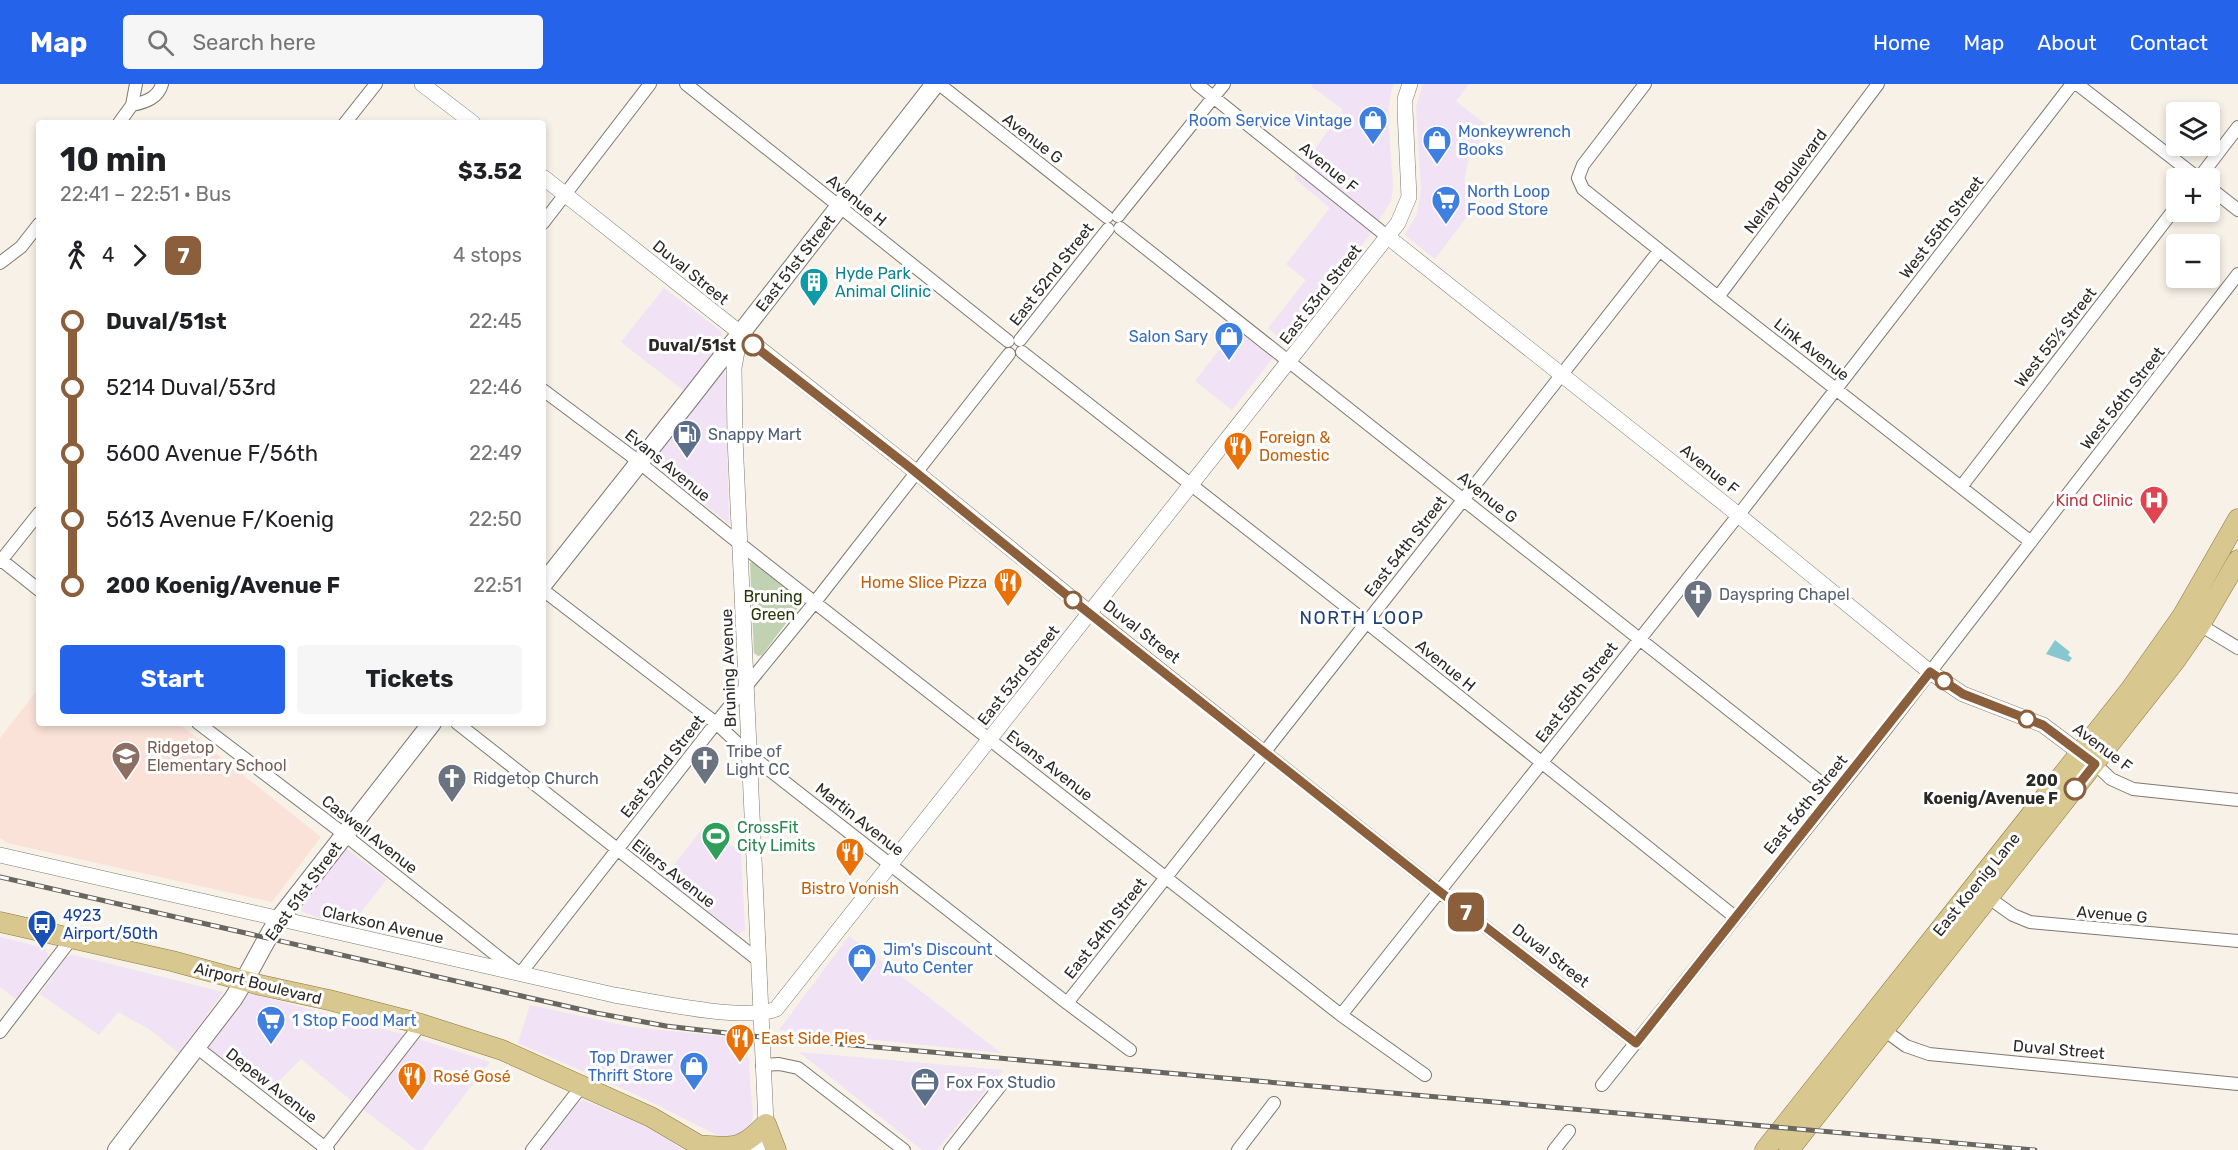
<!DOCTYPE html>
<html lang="en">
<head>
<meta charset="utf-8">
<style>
	:root { --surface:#fff; --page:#f6f6f6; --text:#202124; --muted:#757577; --accent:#2563eb }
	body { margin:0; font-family:Rubik,sans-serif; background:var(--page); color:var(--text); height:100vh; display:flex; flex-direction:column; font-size:22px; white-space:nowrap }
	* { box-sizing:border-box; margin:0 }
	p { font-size:20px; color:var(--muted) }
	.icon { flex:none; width:33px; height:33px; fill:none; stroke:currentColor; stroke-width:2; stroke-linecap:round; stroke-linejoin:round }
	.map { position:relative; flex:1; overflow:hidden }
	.details { position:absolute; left:36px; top:36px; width:510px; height:606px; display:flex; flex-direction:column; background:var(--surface); border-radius:6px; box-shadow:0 3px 9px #0003 }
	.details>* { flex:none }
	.badge { padding:0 12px; border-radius:9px; font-size:21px; line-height:39px }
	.fabs { position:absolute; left:2166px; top:18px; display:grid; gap:12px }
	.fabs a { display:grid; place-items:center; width:54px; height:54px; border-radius:6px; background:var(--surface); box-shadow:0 3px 9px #0003; font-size:30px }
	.map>.badge { position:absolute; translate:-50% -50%; box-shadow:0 0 0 3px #fff }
	.legs { display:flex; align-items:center; gap:9px; height:66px; padding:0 24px; font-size:20px }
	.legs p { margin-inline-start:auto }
	.summary { display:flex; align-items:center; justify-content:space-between; height:102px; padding:0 24px }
	h1 { font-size:33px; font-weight:700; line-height:45px }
	.cta { display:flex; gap:12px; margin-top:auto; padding:12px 24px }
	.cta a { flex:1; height:69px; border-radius:6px; background:var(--accent); color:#fff; font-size:24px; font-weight:700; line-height:69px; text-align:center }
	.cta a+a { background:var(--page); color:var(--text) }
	ul { padding:0 24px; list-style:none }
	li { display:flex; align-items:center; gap:21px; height:66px; font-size:22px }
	li i { display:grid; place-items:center; width:9px; height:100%; margin:0 8px; background:currentColor }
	li i::after { content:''; width:15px; height:15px; margin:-8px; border:4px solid; border-radius:50%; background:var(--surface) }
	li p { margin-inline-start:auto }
	li:first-child i { background:linear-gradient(#0000 50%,currentColor 0) }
	li:last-child i { background:linear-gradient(currentColor 50%,#0000 0) }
	header { display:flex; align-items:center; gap:36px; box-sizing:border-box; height:84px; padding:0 30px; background:var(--accent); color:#fff }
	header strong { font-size:28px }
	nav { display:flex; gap:33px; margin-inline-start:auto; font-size:21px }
	.search { width:420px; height:54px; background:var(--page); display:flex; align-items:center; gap:15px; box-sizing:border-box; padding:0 21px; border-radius:6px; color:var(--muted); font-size:22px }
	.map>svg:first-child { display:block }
	.commercial { fill:#f1e2f5 }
	.education { fill:#fbe2d9 }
	.green { fill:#c1d2b2 }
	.water { fill:#86c7d0 }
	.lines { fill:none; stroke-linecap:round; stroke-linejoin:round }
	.minor-casing { stroke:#7e7970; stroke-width:14 }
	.tertiary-casing { stroke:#7e7970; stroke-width:16 }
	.secondary-casing { stroke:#7e7970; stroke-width:20 }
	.primary-casing { stroke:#8c783b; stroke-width:21 }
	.minor { stroke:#fff; stroke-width:12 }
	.tertiary { stroke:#fff; stroke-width:15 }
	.secondary { stroke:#fff; stroke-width:18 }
	.primary { stroke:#d9c790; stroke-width:20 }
	.rail-casing { stroke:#696660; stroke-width:5 }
	.rail { stroke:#fff; stroke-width:3; stroke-dasharray:9; stroke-linecap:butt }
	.line-1-casing { stroke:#fff; stroke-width:14 }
	.line-1 { stroke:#8b5e3c; stroke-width:9 }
	.stop-1-dot { fill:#fff; stroke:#8b5e3c; stroke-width:3 }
	.labels { text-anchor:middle; stroke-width:6; stroke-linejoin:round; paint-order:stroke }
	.shop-label { font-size:16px; fill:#366cbe; stroke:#fff; text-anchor:start }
	.street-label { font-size:16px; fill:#2c2a26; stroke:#fff }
	.culture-label { font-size:16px; fill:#0d838f; stroke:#fff; text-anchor:start }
	.stop-label { font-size:16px; font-weight:bold; fill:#2c2a26; stroke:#fff; text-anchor:end }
	.service-label { font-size:16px; fill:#4e5e75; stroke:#fff; text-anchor:start }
	.food-label { font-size:16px; fill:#c56008; stroke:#fff; text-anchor:start }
	.health-label { font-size:16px; fill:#be3a42; stroke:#fff; text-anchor:end }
	.worship-label { font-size:16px; fill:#5b616d; stroke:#fff; text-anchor:start }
	.park-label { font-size:16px; fill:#253a08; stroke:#fff }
	.education-label { font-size:16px; fill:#785e54; stroke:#fff; text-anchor:start }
	.leisure-label { font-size:16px; fill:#27864d; stroke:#fff; text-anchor:start }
	.transit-label { font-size:16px; fill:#164399; stroke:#fff; text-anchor:start }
	.neighbourhood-label { font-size:18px; letter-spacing:1.5px; fill:#1e4076; stroke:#fff }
</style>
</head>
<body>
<header>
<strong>Map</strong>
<div class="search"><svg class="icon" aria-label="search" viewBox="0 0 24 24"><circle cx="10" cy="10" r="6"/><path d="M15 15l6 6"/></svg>Search here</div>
<nav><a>Home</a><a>Map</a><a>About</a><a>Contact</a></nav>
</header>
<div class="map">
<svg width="2238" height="1066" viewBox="0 0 2238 1066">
	<rect width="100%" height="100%" fill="#f7f1e7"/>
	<path class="commercial" d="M1313,0H1394L1391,7L1388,33L1393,102L1391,117L1371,149L1286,260L1268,244L1306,196L1286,180L1330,124L1294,94L1343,26L1311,2Z
		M1423,0H1469L1456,17L1491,45L1469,71L1464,100L1470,105L1464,115L1474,123L1435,175L1405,151L1417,130L1421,106L1416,23Z
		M664,204L721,247L723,257L722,264L684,307L621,258Z
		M1235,245L1273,274L1232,326L1195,297Z
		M723,287L725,290L729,440L653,378L719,288Z
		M705,741L741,769L745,846L738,850L664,794Z
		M344,763L387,795L348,845L298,826Z
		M849,852L1001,969L779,946Z
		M0,853L44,864L49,872L17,916L0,903Z
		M71,871L78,872L223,908L179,969L149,945L118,928L99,951L40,910L66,874Z
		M249,909L406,951L490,978L422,1066H417L353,1018L301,975L268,1008L208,965Z
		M530,921L632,943L747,955L753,1033L748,1051L723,1054L635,1010L518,959Z
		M799,968L1003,986L937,1066H922Z
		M583,1016L648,1043L684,1066H540L575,1020Z"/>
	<path class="education" d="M39,604V639H178L321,753L272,818L7,759L0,754V654Z"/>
	<path class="green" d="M753,477L802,518L762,571L758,572L754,569L750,479Z"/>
	<path class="water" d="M2055,556L2070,568L2068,571L2072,574L2069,578L2046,570Z"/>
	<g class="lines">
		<g class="minor-casing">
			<path id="minor" d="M686,0L1008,257
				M939,0L1107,133
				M1197,0L1388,153
				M1645,0L1583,81L1578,94L1583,105L1718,213L2031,458
				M2077,0L2198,94
				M132,21C146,18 158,14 162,0
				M119,39L132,21L136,0
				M345,39L376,0
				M2199,94L2238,43
				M2210,104L2238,126
				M1118,132L1224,0
				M543,139L650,0
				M1120,144L1834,709
				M0,179L21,163L39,140
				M1718,213L1878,0
				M1020,256L1108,145
				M1022,268L1366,538L1735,833
				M543,306L630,371L730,452L1341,931L1425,991
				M1961,403L2176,123
				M0,475L39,506
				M0,478L39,429
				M543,506L716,639L749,670L1067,919L1130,966
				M1090,529L1439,807L1636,959
				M2200,541L2238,564
				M198,639L336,744L520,890L716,639L815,518L1009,270
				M457,639L758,876
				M2095,680L2111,695L2133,705L2238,716
				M1989,814L2013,831L2030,838L2238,857
				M1067,919L1659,167
				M1341,931L1744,424L2072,0
				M1884,946L1906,962L1929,970L2238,1000
				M0,948L72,854
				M195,962L328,1066
				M762,981L779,980L798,984L904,1066
				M1602,1001L1883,649L2238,190
				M323,1066L421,940
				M532,1066L581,1003
				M950,1066L1001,1001
				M1238,1066L1274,1019
				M1554,1066L1569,1047"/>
		</g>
		<g class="tertiary-casing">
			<path id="tertiary" d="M422,0L473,39
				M543,93L916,388L1090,529
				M1388,153L1731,425L1930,588L1963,610L2043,641L2087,674
				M740,250L734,284L735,354L766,1040L757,1066
				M0,771L614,911C648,917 747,938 776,925L1398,139L1409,113L1405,26V15L1410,0"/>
		</g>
		<g class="secondary-casing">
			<path id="secondary" d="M543,500L688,317L935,0
				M117,1066L233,915C250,889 262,861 279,835L432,639"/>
		</g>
		<g class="primary-casing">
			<path id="primary" d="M0,838L172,877L260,901L329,916L421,940L502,966L651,1033L707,1066
				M698,1061C734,1064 741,1066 766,1040L776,1066
				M1765,1066L2130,606L2183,531L2238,435
				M1789,1066L2175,577L2200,541L2238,476"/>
		</g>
		<use href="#minor" class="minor"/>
		<use href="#tertiary" class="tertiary"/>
		<use href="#secondary" class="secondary"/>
		<use href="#primary" class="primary"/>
		<g class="rail-casing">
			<path id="rail" d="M0,793L596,929L666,942L761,953L2035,1066"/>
		</g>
		<use href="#rail" class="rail"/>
	</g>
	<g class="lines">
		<g class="line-1-casing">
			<path id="line-1" d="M753,261L908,382L1080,522L1439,807L1636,959L1930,588L1963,610L2043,641L2095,680L2075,705"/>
		</g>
		<use href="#line-1" class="line-1"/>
	</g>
	<defs>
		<g id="shop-pin" transform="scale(1.5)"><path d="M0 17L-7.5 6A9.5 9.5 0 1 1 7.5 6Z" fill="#3f7fe0" stroke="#fff"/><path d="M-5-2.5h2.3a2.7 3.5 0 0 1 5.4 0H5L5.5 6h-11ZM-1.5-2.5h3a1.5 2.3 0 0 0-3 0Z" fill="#fff"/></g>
		<g id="supermarket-pin" transform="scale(1.5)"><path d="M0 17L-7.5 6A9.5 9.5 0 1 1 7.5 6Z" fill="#3f7fe0" stroke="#fff"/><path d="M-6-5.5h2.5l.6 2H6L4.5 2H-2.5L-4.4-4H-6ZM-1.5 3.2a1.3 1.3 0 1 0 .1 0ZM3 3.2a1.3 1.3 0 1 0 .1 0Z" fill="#fff"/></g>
		<g id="building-pin" transform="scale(1.5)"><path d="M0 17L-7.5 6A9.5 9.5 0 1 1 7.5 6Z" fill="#0f9aa8" stroke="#fff"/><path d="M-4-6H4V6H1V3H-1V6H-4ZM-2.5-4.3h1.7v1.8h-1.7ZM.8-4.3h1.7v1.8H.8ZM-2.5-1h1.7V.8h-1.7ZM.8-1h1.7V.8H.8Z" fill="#fff"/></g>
		<g id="fuel-pin" transform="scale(1.5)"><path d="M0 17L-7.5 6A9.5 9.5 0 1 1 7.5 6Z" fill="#5c6f8a" stroke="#fff"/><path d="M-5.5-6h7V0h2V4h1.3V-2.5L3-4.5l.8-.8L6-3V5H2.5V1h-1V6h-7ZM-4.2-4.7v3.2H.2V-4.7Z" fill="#fff"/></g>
		<g id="restaurant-pin" transform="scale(1.5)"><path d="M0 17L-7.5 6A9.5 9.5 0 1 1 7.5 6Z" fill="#e8710a" stroke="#fff"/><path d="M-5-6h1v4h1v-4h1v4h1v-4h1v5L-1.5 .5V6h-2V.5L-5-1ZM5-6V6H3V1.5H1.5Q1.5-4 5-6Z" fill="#fff"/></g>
		<g id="hospital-pin" transform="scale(1.5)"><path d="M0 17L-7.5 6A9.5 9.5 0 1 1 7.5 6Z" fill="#e0444e" stroke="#fff"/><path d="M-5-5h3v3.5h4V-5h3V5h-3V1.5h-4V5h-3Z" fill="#fff"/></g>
		<g id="church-pin" transform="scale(1.5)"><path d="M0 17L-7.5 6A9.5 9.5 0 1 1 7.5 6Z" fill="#6b7280" stroke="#fff"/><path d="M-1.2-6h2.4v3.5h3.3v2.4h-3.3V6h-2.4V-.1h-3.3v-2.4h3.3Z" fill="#fff"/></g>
		<g id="school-pin" transform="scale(1.5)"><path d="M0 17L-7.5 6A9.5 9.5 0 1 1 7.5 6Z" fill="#8d6e63" stroke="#fff"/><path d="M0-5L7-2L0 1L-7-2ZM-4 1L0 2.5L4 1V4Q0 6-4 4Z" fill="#fff"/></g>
		<g id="stadium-pin" transform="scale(1.5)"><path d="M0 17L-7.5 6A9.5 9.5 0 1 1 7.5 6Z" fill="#2e9e5b" stroke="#fff"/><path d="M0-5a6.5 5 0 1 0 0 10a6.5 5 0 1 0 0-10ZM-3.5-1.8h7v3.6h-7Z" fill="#fff"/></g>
		<g id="bus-pin" transform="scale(1.5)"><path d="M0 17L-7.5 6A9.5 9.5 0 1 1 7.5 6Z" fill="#1a4fb4" stroke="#fff"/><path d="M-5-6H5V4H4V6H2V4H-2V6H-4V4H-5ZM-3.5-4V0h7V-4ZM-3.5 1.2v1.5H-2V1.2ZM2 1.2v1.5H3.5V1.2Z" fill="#fff"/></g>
		<g id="office-pin" transform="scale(1.5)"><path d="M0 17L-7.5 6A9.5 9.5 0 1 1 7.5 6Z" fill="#5c6f8a" stroke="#fff"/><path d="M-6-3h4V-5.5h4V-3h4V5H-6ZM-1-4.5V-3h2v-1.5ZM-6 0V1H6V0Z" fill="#fff"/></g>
	</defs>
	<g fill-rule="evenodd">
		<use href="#shop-pin" x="1373" y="36"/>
		<use href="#shop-pin" x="1437" y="56"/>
		<use href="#supermarket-pin" x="1446" y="116"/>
		<use href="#building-pin" x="814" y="198"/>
		<use href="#shop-pin" x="1229" y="252"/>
		<use href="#fuel-pin" x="687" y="350"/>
		<use href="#restaurant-pin" x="1238" y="362"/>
		<use href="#hospital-pin" x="2154" y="416"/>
		<use href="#restaurant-pin" x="1008" y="498"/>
		<use href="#church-pin" x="1698" y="510"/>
		<use href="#school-pin" x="126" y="672"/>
		<use href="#church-pin" x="705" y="676"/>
		<use href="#church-pin" x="452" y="694"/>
		<use href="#stadium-pin" x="716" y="752"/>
		<use href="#restaurant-pin" x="850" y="768"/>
		<use href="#bus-pin" x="42" y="840"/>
		<use href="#shop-pin" x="862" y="874"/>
		<use href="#supermarket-pin" x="271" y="936"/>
		<use href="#restaurant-pin" x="740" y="954"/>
		<use href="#shop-pin" x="694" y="982"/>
		<use href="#restaurant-pin" x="412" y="992"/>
		<use href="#office-pin" x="925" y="998"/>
	</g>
	<g class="stop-1-dot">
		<circle cx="753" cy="261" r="10"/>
		<circle cx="1073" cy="516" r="8"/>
		<circle cx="1944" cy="597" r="8"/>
		<circle cx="2027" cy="635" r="8"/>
		<circle cx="2075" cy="705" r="10"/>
	</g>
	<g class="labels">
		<g class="shop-label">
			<text x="1352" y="42" text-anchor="end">Room Service Vintage</text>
			<text x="1458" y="53">Monkeywrench<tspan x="1458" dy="18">Books</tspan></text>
			<text x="1467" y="113">North Loop<tspan x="1467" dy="18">Food Store</tspan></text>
			<text x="1208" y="258" text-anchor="end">Salon Sary</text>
			<text x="883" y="871">Jim's Discount<tspan x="883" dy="18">Auto Center</tspan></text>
			<text x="292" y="942">1 Stop Food Mart</text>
			<text x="673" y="979" text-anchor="end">Top Drawer<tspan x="673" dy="18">Thrift Store</tspan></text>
		</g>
		<g class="street-label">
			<text transform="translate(1033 54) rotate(38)" y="6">Avenue G</text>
			<text transform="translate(1329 83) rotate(39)" y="6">Avenue F</text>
			<text transform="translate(1785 97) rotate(-53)" y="6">Nelray Boulevard</text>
			<text transform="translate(857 116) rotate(39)" y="6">Avenue H</text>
			<text transform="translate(1941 143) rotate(-52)" y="6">West 55th Street</text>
			<text transform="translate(795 179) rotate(-52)" y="6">East 51st Street</text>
			<text transform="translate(691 188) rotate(39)" y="6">Duval Street</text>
			<text transform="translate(1051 190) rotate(-52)" y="6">East 52nd Street</text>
			<text transform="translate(1320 210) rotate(-52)" y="6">East 53rd Street</text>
			<text transform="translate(2055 253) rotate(-52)" y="6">West 55½ Street</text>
			<text transform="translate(1812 265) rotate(38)" y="6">Link Avenue</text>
			<text transform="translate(2122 314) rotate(-52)" y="6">West 56th Street</text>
			<text transform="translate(668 381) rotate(39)" y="6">Evans Avenue</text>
			<text transform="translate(1710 385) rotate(39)" y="6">Avenue F</text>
			<text transform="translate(1488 413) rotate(39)" y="6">Avenue G</text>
			<text transform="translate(1405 462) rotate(-52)" y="6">East 54th Street</text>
			<text transform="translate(1142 547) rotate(38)" y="6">Duval Street</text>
			<text transform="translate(1446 581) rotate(39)" y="6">Avenue H</text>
			<text transform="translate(728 584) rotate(-92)" y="6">Bruning Avenue</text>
			<text transform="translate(1018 591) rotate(-52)" y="6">East 53rd Street</text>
			<text transform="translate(1576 608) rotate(-52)" y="6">East 55th Street</text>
			<text transform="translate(2103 663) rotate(37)" y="6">Avenue F</text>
			<text transform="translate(1050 681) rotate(38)" y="6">Evans Avenue</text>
			<text transform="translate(662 682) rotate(-52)" y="6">East 52nd Street</text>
			<text transform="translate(1805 720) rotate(-51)" y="6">East 56th Street</text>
			<text transform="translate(860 735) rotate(38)" y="6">Martin Avenue</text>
			<text transform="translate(370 750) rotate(38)" y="6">Caswell Avenue</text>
			<text transform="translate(674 789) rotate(38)" y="6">Eilers Avenue</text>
			<text transform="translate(1976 800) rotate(-51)" y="6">East Koenig Lane</text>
			<text transform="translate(303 807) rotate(-54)" y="6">East 51st Street</text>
			<text transform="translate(2112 830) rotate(5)" y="6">Avenue G</text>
			<text transform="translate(383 840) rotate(13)" y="6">Clarkson Avenue</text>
			<text transform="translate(1105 844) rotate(-52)" y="6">East 54th Street</text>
			<text transform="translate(1551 871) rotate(38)" y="6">Duval Street</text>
			<text transform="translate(258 899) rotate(14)" y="6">Airport Boulevard</text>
			<text transform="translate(2059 965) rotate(5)" y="6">Duval Street</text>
			<text transform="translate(272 1001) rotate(38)" y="6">Depew Avenue</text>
		</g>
		<g class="culture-label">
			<text x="835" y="195">Hyde Park<tspan x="835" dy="18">Animal Clinic</tspan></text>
		</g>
		<g class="stop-label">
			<text x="736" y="267">Duval/51st</text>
			<text x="2058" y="702">200<tspan x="2058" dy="18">Koenig/Avenue F</tspan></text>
		</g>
		<g class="service-label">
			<text x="708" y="356">Snappy Mart</text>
			<text x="946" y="1004">Fox Fox Studio</text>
		</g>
		<g class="food-label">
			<text x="1259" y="359">Foreign &amp;<tspan x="1259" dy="18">Domestic</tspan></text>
			<text x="987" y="504" text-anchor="end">Home Slice Pizza</text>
			<text x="850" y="810" text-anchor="middle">Bistro Vonish</text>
			<text x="761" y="960">East Side Pies</text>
			<text x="433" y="998">Rosé Gosé</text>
		</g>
		<g class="health-label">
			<text x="2133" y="422">Kind Clinic</text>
		</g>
		<g class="worship-label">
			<text x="1719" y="516">Dayspring Chapel</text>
			<text x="726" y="673">Tribe of<tspan x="726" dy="18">Light CC</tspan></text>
			<text x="473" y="700">Ridgetop Church</text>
		</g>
		<g class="park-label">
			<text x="773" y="518">Bruning<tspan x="773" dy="18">Green</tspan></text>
		</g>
		<g class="education-label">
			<text x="147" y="669">Ridgetop<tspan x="147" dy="18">Elementary School</tspan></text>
		</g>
		<g class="leisure-label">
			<text x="737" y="749">CrossFit<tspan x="737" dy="18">City Limits</tspan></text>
		</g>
		<g class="transit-label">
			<text x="63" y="837">4923<tspan x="63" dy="18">Airport/50th</tspan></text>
		</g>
		<g class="neighbourhood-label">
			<text x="1362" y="540">NORTH LOOP</text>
		</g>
	</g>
</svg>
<div class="fabs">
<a><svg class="icon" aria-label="layers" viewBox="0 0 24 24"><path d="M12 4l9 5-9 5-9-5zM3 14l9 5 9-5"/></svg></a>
<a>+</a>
<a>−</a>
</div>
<b class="badge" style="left:1466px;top:828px;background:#8b5e3c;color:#fff">7</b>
<section class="details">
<div class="summary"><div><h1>10 min</h1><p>22:41 – 22:51 · Bus</p></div><b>$3.52</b></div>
<div class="legs"><svg class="icon" aria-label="walk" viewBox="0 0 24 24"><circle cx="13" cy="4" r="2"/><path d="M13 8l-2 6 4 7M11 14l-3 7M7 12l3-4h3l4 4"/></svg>4<svg class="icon" aria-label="forward" viewBox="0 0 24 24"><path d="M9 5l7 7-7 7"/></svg><b class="badge" style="background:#8b5e3c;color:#fff">7</b><p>4 stops</p></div>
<ul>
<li><i style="color:#8b5e3c"></i><b>Duval/51st</b><p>22:45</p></li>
<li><i style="color:#8b5e3c"></i><span>5214 Duval/53rd</span><p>22:46</p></li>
<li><i style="color:#8b5e3c"></i><span>5600 Avenue F/56th</span><p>22:49</p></li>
<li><i style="color:#8b5e3c"></i><span>5613 Avenue F/Koenig</span><p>22:50</p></li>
<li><i style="color:#8b5e3c"></i><b>200 Koenig/Avenue F</b><p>22:51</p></li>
</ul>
<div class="cta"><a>Start</a><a>Tickets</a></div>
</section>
</div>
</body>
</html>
